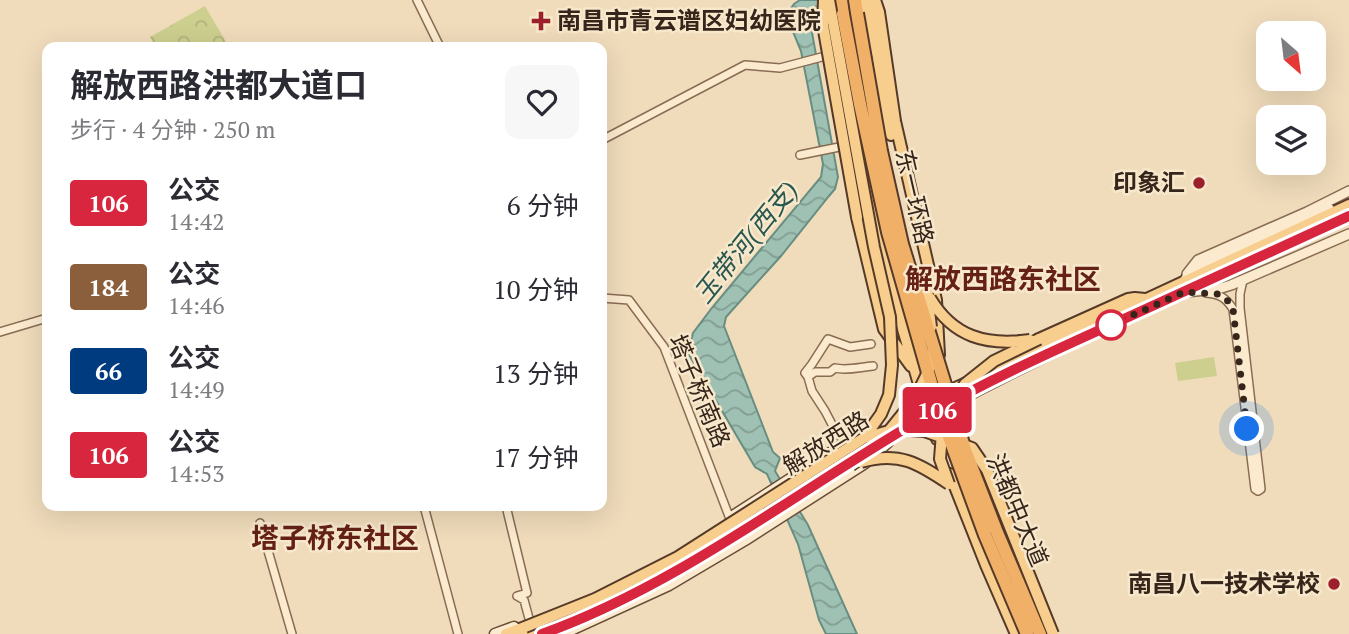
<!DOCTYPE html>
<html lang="zh">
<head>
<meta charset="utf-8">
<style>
	:root { --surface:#fff; --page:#f7f7f7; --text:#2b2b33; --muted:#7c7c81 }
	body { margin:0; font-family:"PT Serif","Noto Sans SC",serif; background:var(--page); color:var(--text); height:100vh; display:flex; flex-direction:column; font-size:26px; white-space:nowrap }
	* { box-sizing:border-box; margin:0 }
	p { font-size:23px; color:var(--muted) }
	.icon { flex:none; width:38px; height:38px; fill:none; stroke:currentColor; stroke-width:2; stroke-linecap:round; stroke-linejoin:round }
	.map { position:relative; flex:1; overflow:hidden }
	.side { position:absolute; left:42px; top:42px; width:565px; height:469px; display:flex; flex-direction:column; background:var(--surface); border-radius:14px; box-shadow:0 7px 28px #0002 }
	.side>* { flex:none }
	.badge { padding:0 14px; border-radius:5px; font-size:24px; line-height:46px }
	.needle { width:46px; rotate:152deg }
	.controls { position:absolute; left:1256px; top:21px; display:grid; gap:14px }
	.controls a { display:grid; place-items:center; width:70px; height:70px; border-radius:14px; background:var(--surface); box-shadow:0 7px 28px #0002; font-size:35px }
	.you { position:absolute; width:35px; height:35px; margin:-18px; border:5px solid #fff; border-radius:50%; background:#1a73e8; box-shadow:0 0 0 10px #1a73e833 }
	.map>.badge { position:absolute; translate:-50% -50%; box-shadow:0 0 0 4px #fff }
	.round { display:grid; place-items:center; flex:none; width:74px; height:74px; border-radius:14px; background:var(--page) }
	.overview { display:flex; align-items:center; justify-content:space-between; height:119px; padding:0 28px }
	h1 { font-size:33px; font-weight:700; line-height:52px }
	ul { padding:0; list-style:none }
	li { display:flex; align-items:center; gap:21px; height:84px; padding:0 28px }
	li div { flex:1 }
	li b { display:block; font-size:26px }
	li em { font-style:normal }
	li .badge { min-width:77px; font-weight:700; text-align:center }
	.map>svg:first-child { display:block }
	.forest { fill:url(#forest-crowns) }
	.pitch { fill:#cccf8e }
	.water { fill:url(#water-waves); stroke:#678e81; stroke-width:2 }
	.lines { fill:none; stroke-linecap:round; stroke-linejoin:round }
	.minor-casing { stroke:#886c54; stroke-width:10 }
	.tertiary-casing { stroke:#886c54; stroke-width:12 }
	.secondary-casing { stroke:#6a4d37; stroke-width:13 }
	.primary-casing { stroke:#553a29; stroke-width:14 }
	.trunk-casing { stroke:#553a29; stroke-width:16 }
	.minor { stroke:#fbeace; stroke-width:7 }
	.tertiary { stroke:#fbeace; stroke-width:9 }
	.secondary { stroke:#fbeace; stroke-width:10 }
	.primary { stroke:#f8ce8e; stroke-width:10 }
	.trunk { stroke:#f0b068; stroke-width:12 }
	.primary-bridge-casing { stroke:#553a29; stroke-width:14; stroke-linecap:butt }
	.trunk-bridge-casing { stroke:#553a29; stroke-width:16; stroke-linecap:butt }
	.primary-bridge { stroke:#f8ce8e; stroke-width:10 }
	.trunk-bridge { stroke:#f0b068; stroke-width:12 }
	.line-casing { stroke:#fff; stroke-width:16 }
	.line { stroke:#d7263d; stroke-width:10 }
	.walk { stroke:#36251a; stroke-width:7; stroke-dasharray:0 12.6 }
	.poi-dot { fill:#9b202b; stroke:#f7e7cb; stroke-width:2.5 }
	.stop-dot { fill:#fff; stroke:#d7263d; stroke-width:3.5 }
	.labels { text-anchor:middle; stroke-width:5; stroke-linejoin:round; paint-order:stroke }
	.poi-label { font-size:24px; font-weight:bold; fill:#36251a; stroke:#f7e7cb; text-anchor:end }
	.street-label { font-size:24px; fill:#36251a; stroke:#f7e7cb }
	.water-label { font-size:26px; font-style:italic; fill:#285750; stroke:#f7e7cb }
	.quarter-label { font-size:28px; font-weight:bold; fill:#662116; stroke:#f7e7cb }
</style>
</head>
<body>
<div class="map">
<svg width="1349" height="634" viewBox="0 0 1349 634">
	<defs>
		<pattern id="forest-crowns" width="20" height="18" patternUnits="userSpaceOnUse" patternTransform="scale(1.75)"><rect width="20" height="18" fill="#cccf8e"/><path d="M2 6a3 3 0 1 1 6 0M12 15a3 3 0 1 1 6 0" fill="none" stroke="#b0b27a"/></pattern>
		<pattern id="water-waves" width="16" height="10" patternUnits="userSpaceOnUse" patternTransform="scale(1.75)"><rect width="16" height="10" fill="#9fc1b4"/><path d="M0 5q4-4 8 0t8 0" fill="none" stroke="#829d92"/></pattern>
	</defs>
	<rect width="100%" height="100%" fill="#f0dcbb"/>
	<path class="forest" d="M205,6L229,47H156L150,37Z"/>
	<path class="pitch" d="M1214,357L1217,376L1178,381L1175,363Z"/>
	<path class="water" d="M800,0H865L816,10L812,16L811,27L838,177L835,189L829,196L781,256L726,317L724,326L773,452L780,458L775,471L808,525L857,634H826L819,620L798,544L767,474L755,467L688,353L693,333L711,309L821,177L823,164L801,51L791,27L787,14L794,4Z"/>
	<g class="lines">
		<g class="minor-casing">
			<path id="minor" d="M417,0L440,47
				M602,140L745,65L780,68L833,54
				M800,155L849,145
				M1206,293C1220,294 1226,298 1233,309L1255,489L1258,491L1261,489L1240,308V294L1243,280
				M602,298L629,300L664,347L732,524
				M0,332L47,318
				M808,377L815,372H830L835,368C847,371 860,367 873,366
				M848,442L837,434L825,411L812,391L808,377L805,373L812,364L828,339L850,347L871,344
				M424,506L458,634
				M506,506L527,593L517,596L524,600L530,622
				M260,523L292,634"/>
		</g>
		<g class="tertiary-casing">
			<path id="tertiary" d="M1187,274L1198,260L1307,212L1349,191
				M1185,292L1218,289L1231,285L1349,234"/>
		</g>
		<g class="secondary-casing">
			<path id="secondary" d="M1186,279L1201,266L1329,209
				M733,516L849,441L862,436
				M495,634L514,627
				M562,634L669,585L745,540L865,463L888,442"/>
		</g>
		<g class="primary-casing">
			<path id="primary" d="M861,0L869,49
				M869,0L886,115L891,135
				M875,0L879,12L895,121L936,300L939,355
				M862,154L903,329L925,405L937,439
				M857,217L884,329L911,366
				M1039,339L1128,299L1135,298L1145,299
				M895,425L951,390L1349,205
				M879,444C1030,356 1191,288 1349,216
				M950,474L986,565L1016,634
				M1027,587L1046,634
				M605,600L668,567
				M506,634L525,627
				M520,634L538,627
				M542,634C623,606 694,561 765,515C796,496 826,477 856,457"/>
		</g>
		<g class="trunk-casing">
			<path id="trunk" d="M841,0L843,14
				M855,0L857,13"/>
		</g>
		<use href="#minor" class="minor"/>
		<use href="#tertiary" class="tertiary"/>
		<use href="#secondary" class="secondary"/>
		<use href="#primary" class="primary"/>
		<use href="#trunk" class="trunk"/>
		<g class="primary-bridge-casing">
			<path id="primary-bridge" d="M824,0L823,25L857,217
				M829,0L874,247L890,317L892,365L889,395L881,414L864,438
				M927,294L931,327
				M930,298C953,337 986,346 1030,340
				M950,408L965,384L994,361L1039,339
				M942,433L940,459L949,484
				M861,462C899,451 918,463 949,484
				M851,465C882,445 933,385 933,347
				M525,627L595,599L678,557L864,438L896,429L924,431L972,448L987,470L1053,634"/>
		</g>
		<g class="trunk-bridge-casing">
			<path id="trunk-bridge" d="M857,13L881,151L902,244L965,450L996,530L1040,634
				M843,14L860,104L888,232L937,404L985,535L1027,634"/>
		</g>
		<use href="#primary-bridge" class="primary-bridge"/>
		<use href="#trunk-bridge" class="trunk-bridge"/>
	</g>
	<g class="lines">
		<g class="line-casing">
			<path id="line" d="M542,634C681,584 801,488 928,415C995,376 1067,345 1137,313C1208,281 1278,248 1349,216"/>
		</g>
		<use href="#line" class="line"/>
		<path class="walk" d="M1111,325L1184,292L1219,294L1228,301L1233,309L1247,429"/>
	</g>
	<g class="poi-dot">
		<path d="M537.5 10.5h7v7h7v7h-7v7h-7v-7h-7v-7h7z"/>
		<circle cx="1199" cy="183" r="7"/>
		<circle cx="1334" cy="584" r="7"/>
	</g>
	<circle class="stop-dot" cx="1111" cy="325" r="14"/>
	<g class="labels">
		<g class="poi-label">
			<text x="557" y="29" text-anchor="start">南昌市青云谱区妇幼医院</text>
			<text x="1185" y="191">印象汇</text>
			<text x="1320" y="592">南昌八一技术学校</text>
		</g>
		<g class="street-label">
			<text transform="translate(914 197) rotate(77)" y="8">东一环路</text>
			<text transform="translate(699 391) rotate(67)" y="8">塔子桥南路</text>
			<text transform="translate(826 443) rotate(-32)" y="8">解放西路</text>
			<text transform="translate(1017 510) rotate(67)" y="8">洪都中大道</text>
		</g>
		<g class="water-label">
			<text transform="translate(746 242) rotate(-51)" y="9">玉带河(西支)</text>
		</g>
		<g class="quarter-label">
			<text x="1003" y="289">解放西路东社区</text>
			<text x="335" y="548">塔子桥东社区</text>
		</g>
	</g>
</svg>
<div class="controls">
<a><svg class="needle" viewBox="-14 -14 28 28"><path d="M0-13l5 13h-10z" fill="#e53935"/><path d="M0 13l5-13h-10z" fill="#7c7c81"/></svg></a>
<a><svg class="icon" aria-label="layers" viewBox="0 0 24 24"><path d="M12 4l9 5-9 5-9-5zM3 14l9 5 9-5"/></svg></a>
</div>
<div class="you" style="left:1247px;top:429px"></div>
<b class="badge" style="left:937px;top:410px;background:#d7263d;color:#fff">106</b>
<section class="side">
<div class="overview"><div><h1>解放西路洪都大道口</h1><p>步行 · 4 分钟 · 250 m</p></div><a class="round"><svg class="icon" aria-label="heart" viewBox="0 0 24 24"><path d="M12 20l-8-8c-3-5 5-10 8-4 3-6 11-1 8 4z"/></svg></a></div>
<ul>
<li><span class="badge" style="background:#d7263d;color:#fff">106</span><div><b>公交</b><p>14:42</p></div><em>6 分钟</em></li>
<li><span class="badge" style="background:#8b5e3c;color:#fff">184</span><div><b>公交</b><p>14:46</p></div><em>10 分钟</em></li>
<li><span class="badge" style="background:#003b80;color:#fff">66</span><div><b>公交</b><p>14:49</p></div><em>13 分钟</em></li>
<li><span class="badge" style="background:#d7263d;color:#fff">106</span><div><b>公交</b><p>14:53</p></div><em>17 分钟</em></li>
</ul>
</section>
</div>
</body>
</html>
